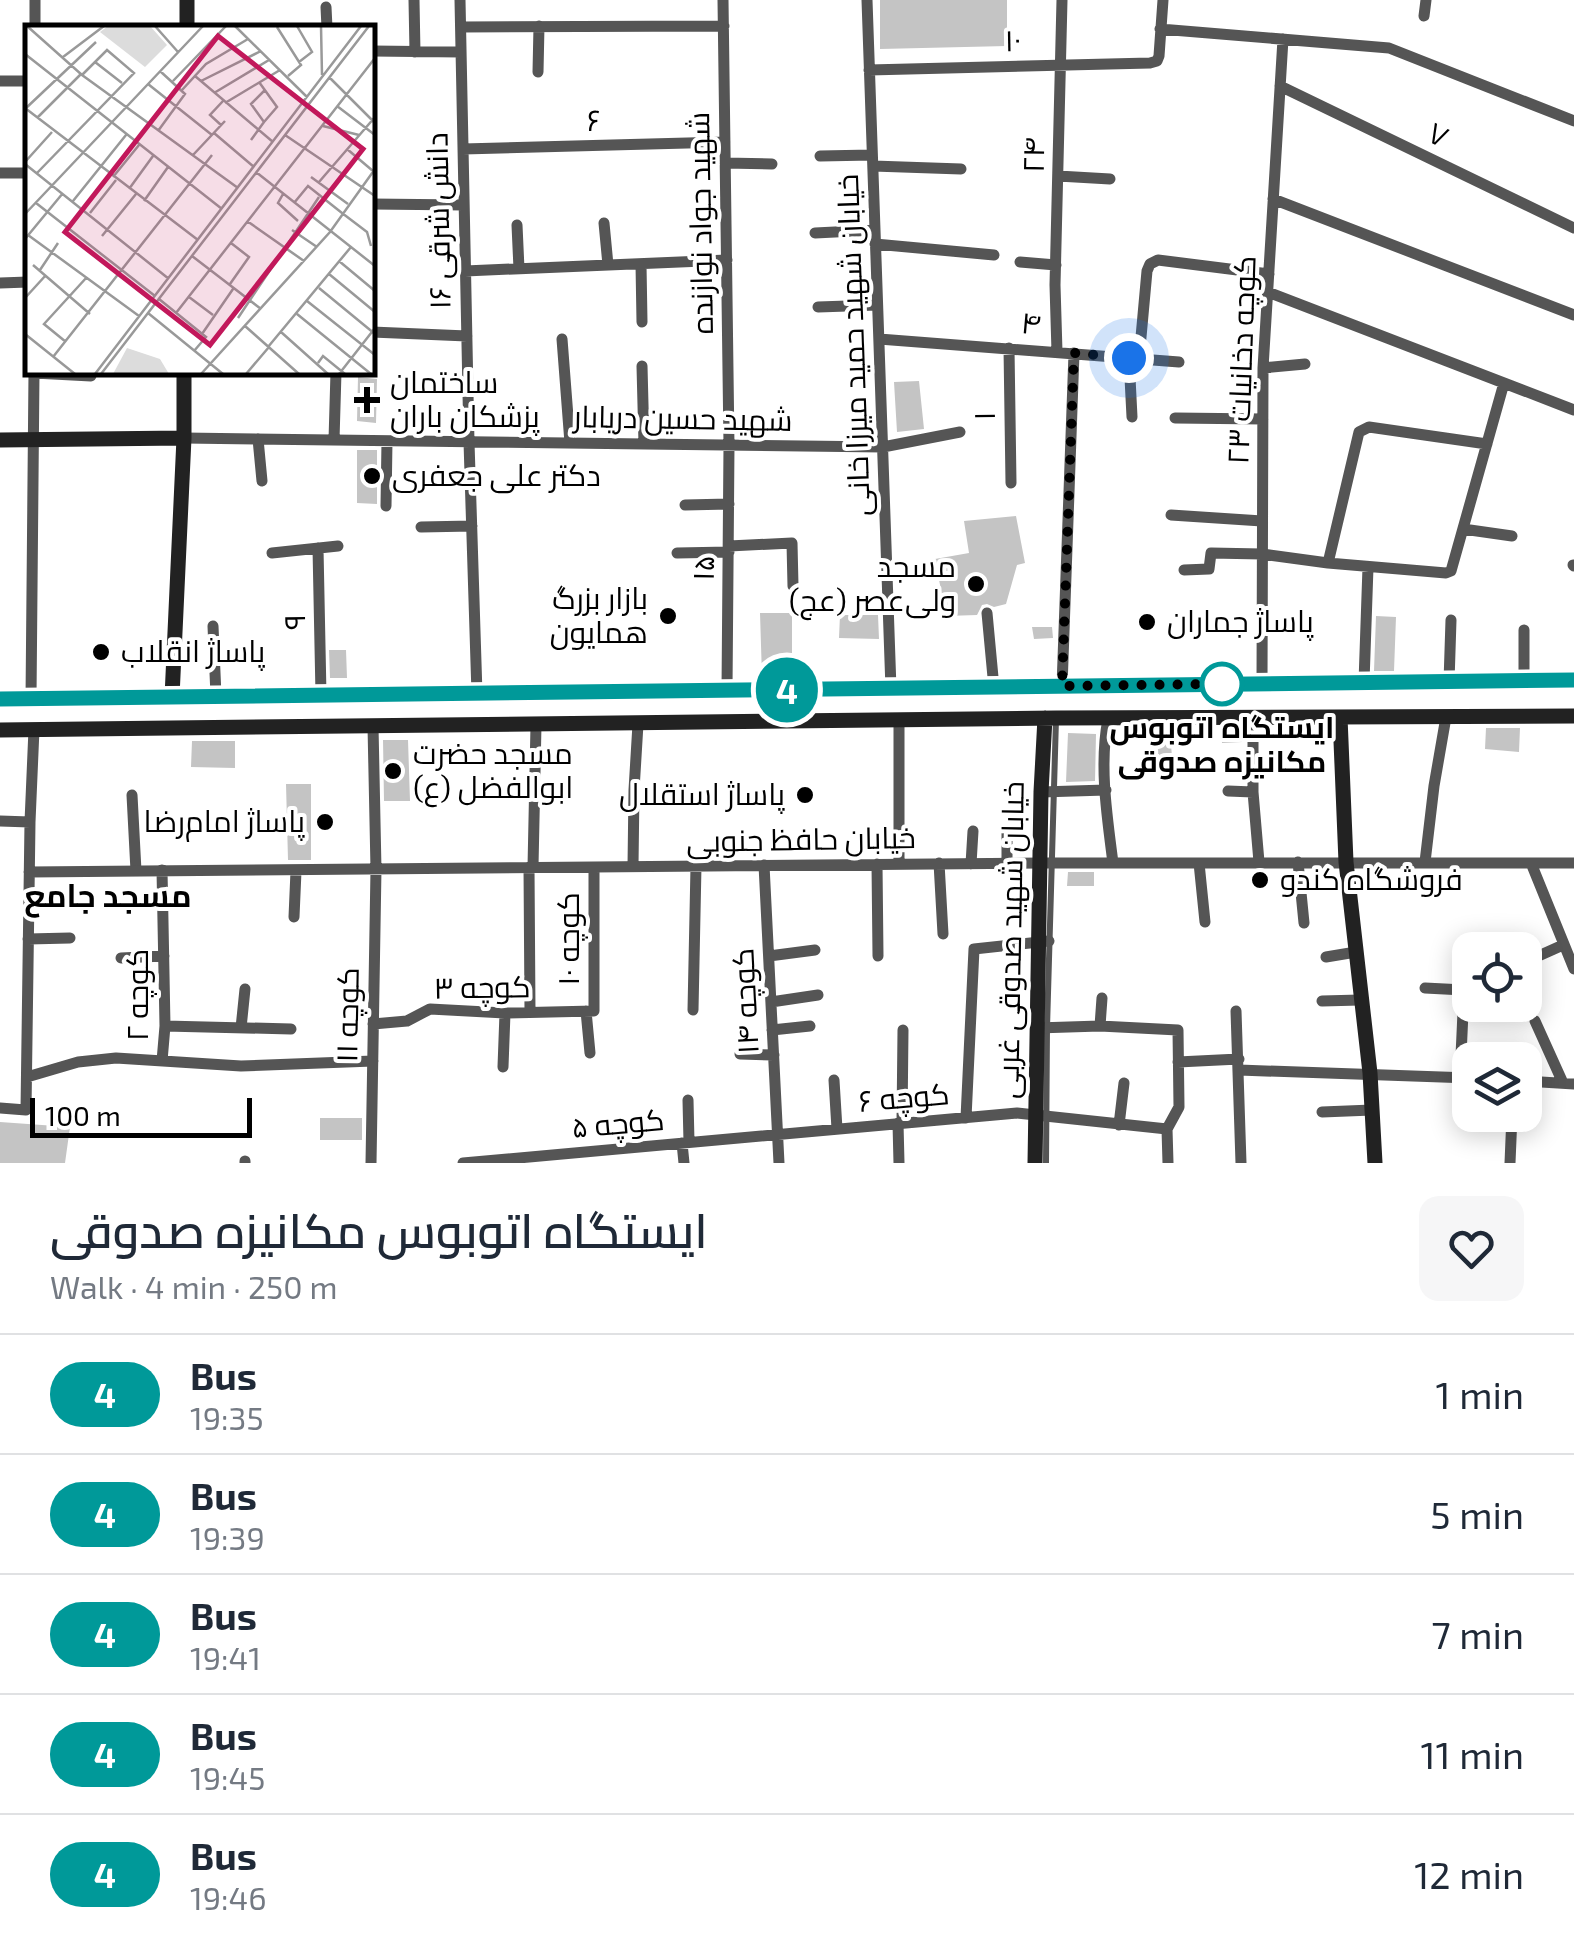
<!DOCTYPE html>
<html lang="en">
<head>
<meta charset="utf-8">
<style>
	:root { --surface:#fff; --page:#f6f6f7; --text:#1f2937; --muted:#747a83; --line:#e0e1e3 }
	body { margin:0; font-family:"Exo 2",Cairo,sans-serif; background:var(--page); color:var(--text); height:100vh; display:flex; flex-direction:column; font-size:38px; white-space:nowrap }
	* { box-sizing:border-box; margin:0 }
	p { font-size:32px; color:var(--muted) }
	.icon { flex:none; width:55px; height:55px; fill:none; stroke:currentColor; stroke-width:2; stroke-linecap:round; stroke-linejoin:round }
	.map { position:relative; height:1163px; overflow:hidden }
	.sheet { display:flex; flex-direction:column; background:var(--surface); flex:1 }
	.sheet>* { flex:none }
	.badge { padding:0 20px; border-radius:32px; font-size:35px; line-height:65px }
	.fabs { position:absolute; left:1452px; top:932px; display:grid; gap:20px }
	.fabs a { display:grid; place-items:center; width:90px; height:90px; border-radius:20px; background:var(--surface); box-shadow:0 5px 25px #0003; font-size:50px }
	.scale { position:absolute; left:30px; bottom:25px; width:222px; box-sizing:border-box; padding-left:10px; border:5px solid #000; border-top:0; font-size:28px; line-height:35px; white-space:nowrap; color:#000; -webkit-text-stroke:8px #fff; paint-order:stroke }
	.you { position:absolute; width:50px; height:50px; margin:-25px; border:8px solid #fff; border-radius:50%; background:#1a73e8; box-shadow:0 0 0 15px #1a73e833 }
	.map>.badge { position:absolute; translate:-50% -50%; box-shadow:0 0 0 5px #fff }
	.round { display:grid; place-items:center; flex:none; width:105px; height:105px; border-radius:20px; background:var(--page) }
	.overview { display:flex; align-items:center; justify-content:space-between; height:170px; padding:0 50px }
	h1 { font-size:48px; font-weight:600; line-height:75px }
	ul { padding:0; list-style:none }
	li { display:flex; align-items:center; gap:30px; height:120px; padding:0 50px; border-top:2px solid var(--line) }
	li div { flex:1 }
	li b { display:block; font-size:38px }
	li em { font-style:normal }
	li .badge { min-width:110px; font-weight:700; text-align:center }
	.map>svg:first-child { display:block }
	.building { fill:#c4c4c4 }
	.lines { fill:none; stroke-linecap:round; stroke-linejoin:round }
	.lane { stroke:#555; stroke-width:6 }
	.street { stroke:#555; stroke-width:11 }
	.secondary { stroke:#222; stroke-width:15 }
	.line-casing { stroke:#fff; stroke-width:22 }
	.line { stroke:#099; stroke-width:15 }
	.walk { stroke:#000; stroke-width:10; stroke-dasharray:0 18 }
	.poi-dot { fill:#000; stroke:#fff; stroke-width:4 }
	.stop-dot { fill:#fff; stroke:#099; stroke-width:5 }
	.labels { text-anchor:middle; stroke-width:8; stroke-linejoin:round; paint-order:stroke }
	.street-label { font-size:30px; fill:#000; stroke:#fff }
	.poi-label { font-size:30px; fill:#000; stroke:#fff; text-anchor:start }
	.stop-label { font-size:30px; font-weight:bold; fill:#000; stroke:#fff }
	.neighbourhood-label { font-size:32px; font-weight:bold; fill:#000; stroke:#fff }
	.inset-road { fill:none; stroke:#999; stroke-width:2.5 }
	.view { fill:#c2185b; fill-opacity:0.15; stroke:#c2185b; stroke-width:5 }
	.inset-edge { fill:none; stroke:#000; stroke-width:5 }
</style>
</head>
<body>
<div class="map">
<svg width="1574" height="1163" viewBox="0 0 1574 1163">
	<rect width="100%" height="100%" fill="#fff"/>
	<path class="building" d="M880,0H1007V46L880,49Z
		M358,377L377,379L376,423L357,421Z
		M919,381L924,429L897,432L894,382Z
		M357,450H377V504L357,503Z
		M1016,516L1025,563L1017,565L1006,604L994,607L987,604L982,605L977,615L946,616L935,559L969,553L964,521Z
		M760,613H792V677H762Z
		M840,615H878L879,639L839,638Z
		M1376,616L1396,617L1394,671H1374Z
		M1032,627H1052L1053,638L1034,639Z
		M329,650H346L347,678H330Z
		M1486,728H1520L1519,752L1485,749Z
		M1151,729H1170L1172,758L1154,759Z
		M1242,730V742L1222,743L1221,732Z
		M1068,733L1096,734L1095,781L1066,782Z
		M383,740H408L410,801H384Z
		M192,741H235V768L191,767Z
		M286,784H311V860H288Z
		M1068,872H1094V886H1067Z
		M320,1118H362V1140H320Z
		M0,1122L70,1127L65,1163H0Z"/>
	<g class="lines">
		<path class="lane" d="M1046,1163L1047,1028L1056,719"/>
		<path class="street" d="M414,0L415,52
			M460,0L469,442L477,694
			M723,0L729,445L727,691
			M867,0L891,689
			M326,7L327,28
			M1424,16L1426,0
			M461,27L724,26
			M35,28V0
			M1160,29L1389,48L1574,121
			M372,51L461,52
			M869,70L1150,63L1157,61L1159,56L1163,0
			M538,72L539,26
			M0,81H28
			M1280,86L1574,228
			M463,149L725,142
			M820,156L872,155
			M725,163L772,164
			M873,166L961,169
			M0,173H28
			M1058,176L1110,179
			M1273,199L1574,315
			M372,204L464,205
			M604,223L608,265
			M517,225L519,269
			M815,233L875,230
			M875,244L994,255
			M1020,262L1056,265
			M641,264L642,322
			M465,271L727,260
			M0,283L28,282
			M1268,292L1574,410
			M818,307L877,305
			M372,332L467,336
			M562,339L570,443
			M879,339L1179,362
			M1009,348L1011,483
			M1057,352L1055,285L1062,0
			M1129,358L1132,417
			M1139,359L1147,271L1150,264L1158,260L1269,274
			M642,366L644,444
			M1263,368L1305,364
			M34,373L91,376
			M1175,418L1263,419
			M184,438L883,447L960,432
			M258,439L262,481
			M334,440L336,372
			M685,505L729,504
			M386,506L387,441
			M1171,515L1262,521
			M421,527L472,526
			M1463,529L1512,536
			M729,546L792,543L793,586
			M318,548L321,695
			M272,553L338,546
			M677,553L729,552
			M1328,563L1446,573L1451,571L1504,383
			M1573,565L1574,566
			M1184,570L1209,569L1211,553L1262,554L1328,563L1359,432L1369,427L1487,444
			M987,613L994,688
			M1262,625H1288
			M213,626L216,696
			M1524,630V681
			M1364,682L1368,567
			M1449,682L1451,620
			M1262,684L1263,368L1283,39
			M1062,687L1074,353
			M31,699L34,372
			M1253,718V792L1259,862
			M1108,719C1099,765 1107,816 1113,863
			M899,721V864
			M1228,791L1253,792
			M1041,792L1106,790
			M132,795L136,871
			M0,821L30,822
			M1007,829V863
			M1298,862L1304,923
			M1425,862L1434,786L1446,717
			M939,863L943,934
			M1199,863L1205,922
			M1531,863L1574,969
			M877,864L878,956
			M971,864L973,831
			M764,865L779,1163
			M633,866L634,790L638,724
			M529,867L530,1012
			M533,867L536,725
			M29,872L1040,863H1574
			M294,917L296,871
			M28,939L70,938
			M769,956L815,950
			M1326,957L1356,952
			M121,958L164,956
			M1525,962L1563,945
			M1425,988L1464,990L1470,988
			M1322,1001L1360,1000
			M771,1002L818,995
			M693,1010L696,866
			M586,1011L590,1053
			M1236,1011L1241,1163
			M1535,1021L1563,1083
			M373,1024L407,1021L430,1009L505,1013L594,1011V867
			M165,1026L291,1029
			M1100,1026L1102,998
			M241,1028L245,989
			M1037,1028L1100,1026L1178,1030L1179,1107L1167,1129L1168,1163
			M772,1030L810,1026
			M740,1054L774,1055
			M162,1061L165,1026L162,870
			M1178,1062L1239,1059
			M503,1067L505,1013
			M1239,1070L1470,1078
			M27,1077L78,1062L116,1058L241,1066L373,1061
			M1460,1078L1464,990
			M834,1080L837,1129
			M1525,1081L1574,1084
			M688,1100L689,1142
			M0,1108L26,1110L30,822L34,729
			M1322,1112L1372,1110
			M966,1118L974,949L1049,941
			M902,1122L903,1030
			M898,1123L899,1163
			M1119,1125L1124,1083
			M682,1143L684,1163
			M245,1161V1163
			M371,1163L376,869L373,726
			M463,1163L1017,1113L1167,1129
			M1510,1163L1512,1115"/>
		<path class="secondary" d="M187,28V0
			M0,440L184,438
			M172,697L184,438V372
			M0,699L1574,680
			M1340,717L1346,862L1370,1073L1375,1163
			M0,730L1056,718L1574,716
			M1035,1163L1041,792L1045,718"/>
	</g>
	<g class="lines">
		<g class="line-casing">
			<path id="line" d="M0,699L1574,680"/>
		</g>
		<use href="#line" class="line"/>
		<path class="walk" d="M1129,358L1074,353L1062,686L1222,684"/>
	</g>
	<g class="poi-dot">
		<path d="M362 385h10v10h10v10h-10v10h-10v-10h-10v-10h10z"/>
		<circle cx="372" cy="476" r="10"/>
		<circle cx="976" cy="584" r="10"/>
		<circle cx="668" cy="616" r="10"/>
		<circle cx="1147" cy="622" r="10"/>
		<circle cx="101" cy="652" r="10"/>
		<circle cx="393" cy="771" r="10"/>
		<circle cx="805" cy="795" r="10"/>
		<circle cx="325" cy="822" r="10"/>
		<circle cx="1260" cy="880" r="10"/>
	</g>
	<circle class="stop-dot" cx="1222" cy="684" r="20"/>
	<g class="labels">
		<g class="street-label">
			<text transform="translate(1013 41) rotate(-1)" y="10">۱۰</text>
			<text transform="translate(594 121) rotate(-1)" y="10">۶</text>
			<text transform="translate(1438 135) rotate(26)" y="10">۷</text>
			<text transform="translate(1034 155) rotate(-89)" y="10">۲۴</text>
			<text transform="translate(439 221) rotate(-91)" y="10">دانش شرقی ۱۶</text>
			<text transform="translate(701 223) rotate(-91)" y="10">شهید جواد نوازنده</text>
			<text transform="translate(1031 324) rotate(5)" y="10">۴</text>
			<text transform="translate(854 345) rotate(-92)" y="10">خیابان شهید حمید میرزا خانی</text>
			<text transform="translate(1242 360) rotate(-88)" y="10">کوچه دخانیات ۲۳</text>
			<text transform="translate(985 416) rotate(-91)" y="10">۱</text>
			<text transform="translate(683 419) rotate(1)" y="10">شهید حسین دریابار</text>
			<text transform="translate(704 568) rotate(-89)" y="10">۱۵</text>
			<text transform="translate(295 622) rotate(-91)" y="10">۹</text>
			<text transform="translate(801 840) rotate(-1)" y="10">خیابان حافظ جنوبی</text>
			<text transform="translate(569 939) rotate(-90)" y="10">کوچه ۱۰</text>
			<text transform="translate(1011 940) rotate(-89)" y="10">خیابان شهید صدوقی غربی</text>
			<text transform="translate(482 988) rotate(-1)" y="10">کوچه ۳</text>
			<text transform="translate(138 995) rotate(-90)" y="10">کوچه ۲</text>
			<text transform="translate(746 1001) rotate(-93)" y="10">کوچه ۱۴</text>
			<text transform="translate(348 1015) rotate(-89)" y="10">کوچه ۱۱</text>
			<text transform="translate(904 1098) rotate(-5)" y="10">کوچه ۶</text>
			<text transform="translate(618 1124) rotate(-5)" y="10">کوچه ۵</text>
		</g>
		<g class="poi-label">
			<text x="390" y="393">ساختمان<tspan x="390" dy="34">پزشکان باران</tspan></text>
			<text x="392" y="486">دکتر علی جعفری</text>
			<text x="956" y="577" text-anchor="end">مسجد<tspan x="956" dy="34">ولی‌عصر (عج)</tspan></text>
			<text x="648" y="609" text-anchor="end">بازار بزرگ<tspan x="648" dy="34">همایون</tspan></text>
			<text x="1167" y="632">پاساژ جماران</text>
			<text x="121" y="662">پاساژ انقلاب</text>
			<text x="413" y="764">مسجد حضرت<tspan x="413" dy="34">ابوالفضل (ع)</tspan></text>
			<text x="785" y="805" text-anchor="end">پاساژ استقلال</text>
			<text x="305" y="832" text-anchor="end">پاساژ امام‌رضا</text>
			<text x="1280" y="890">فروشگاه کندو</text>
		</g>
		<g class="stop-label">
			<text x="1222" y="738">ایستگاه اتوبوس<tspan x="1222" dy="34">مکانیزه صدوقی</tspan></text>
		</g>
		<g class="neighbourhood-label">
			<text x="108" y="907">مسجد جامع</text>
		</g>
	</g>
	<g transform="translate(25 25)">
		<rect width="350" height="350" fill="#fff"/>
		<path d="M83,1H125L142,20L120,42L75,7ZM102,323L135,334L144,349H88Z" fill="#dcdcdc"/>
		<path class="inset-road" d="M2,1L57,50L213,163M130,1L153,27M210,1L282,72M272,1L287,27L274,37M296,1L297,50M252,2L276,40L263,51M0,29L197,184M38,32L79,1M70,37L97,58M170,51L248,117M304,52L350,98M148,56L201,1M176,56L236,26M234,57L252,82L239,97M123,59L187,110M157,65L181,39L223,14M189,68L244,35M200,78L255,45M312,81L350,110M0,83L173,215M0,84L71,17M12,93L56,49M196,100L185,90L198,76M298,101L334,110M133,106L160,69L135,46M189,108L229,142M260,110L350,171M226,115L239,97L226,79L240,65M322,124L348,146M168,130L200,96M0,137L27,107M0,139L144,254M231,147L350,241M12,148L109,48L82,25L57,50M88,152L114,120M286,152L323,179M294,157L350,92M104,164L128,131M258,169L253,178L273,196M48,176L101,110M119,176L143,142M11,178L130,271M269,178L283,161L317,188M65,188L91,155M317,188L342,207L346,221M0,189L178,1M222,196L279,236M267,205L292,222M3,210L114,291M77,211L111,169M0,214L38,168M167,231L236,284M314,236L350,266M8,240L65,289M15,245L33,218M304,249L350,287M205,259L224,232L206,218M294,263L350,309M164,272L188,290M0,273L21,250M134,274L181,312L169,326M282,276L350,330M123,288L198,349M151,288L350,33M272,289L346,349M213,293L294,172M220,301L274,349M256,307L303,349M0,309L50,349M177,309L208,264M41,317L19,299L62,252M243,322L326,222M28,332L187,130M293,338L298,331L320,349M70,349L336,1M76,349L344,1M176,349L305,207L350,144M221,349L244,322M314,349L350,303"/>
		<path class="view" d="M193,11L338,124L185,320L40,207Z"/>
		<rect width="350" height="350" class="inset-edge"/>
	</g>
</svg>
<div class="fabs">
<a><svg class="icon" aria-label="locate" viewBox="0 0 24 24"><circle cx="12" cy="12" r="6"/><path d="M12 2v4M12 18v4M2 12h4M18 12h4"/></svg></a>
<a><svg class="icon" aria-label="layers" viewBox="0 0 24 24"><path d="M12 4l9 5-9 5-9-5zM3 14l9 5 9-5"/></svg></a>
</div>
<div class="scale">100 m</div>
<div class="you" style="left:1129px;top:358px"></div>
<b class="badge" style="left:787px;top:690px;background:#099;color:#fff">4</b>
</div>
<section class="sheet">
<div class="overview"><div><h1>ایستگاه اتوبوس مکانیزه صدوقی</h1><p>Walk · 4 min · 250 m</p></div><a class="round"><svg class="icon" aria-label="heart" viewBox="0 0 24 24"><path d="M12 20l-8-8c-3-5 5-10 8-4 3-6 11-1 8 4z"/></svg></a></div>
<ul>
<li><span class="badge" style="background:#099;color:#fff">4</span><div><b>Bus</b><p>19:35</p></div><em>1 min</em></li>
<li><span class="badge" style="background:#099;color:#fff">4</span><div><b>Bus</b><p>19:39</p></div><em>5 min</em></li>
<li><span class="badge" style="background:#099;color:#fff">4</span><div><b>Bus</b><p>19:41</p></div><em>7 min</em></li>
<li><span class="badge" style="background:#099;color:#fff">4</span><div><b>Bus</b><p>19:45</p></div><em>11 min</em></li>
<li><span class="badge" style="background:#099;color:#fff">4</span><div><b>Bus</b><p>19:46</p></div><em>12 min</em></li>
</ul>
</section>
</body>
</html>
